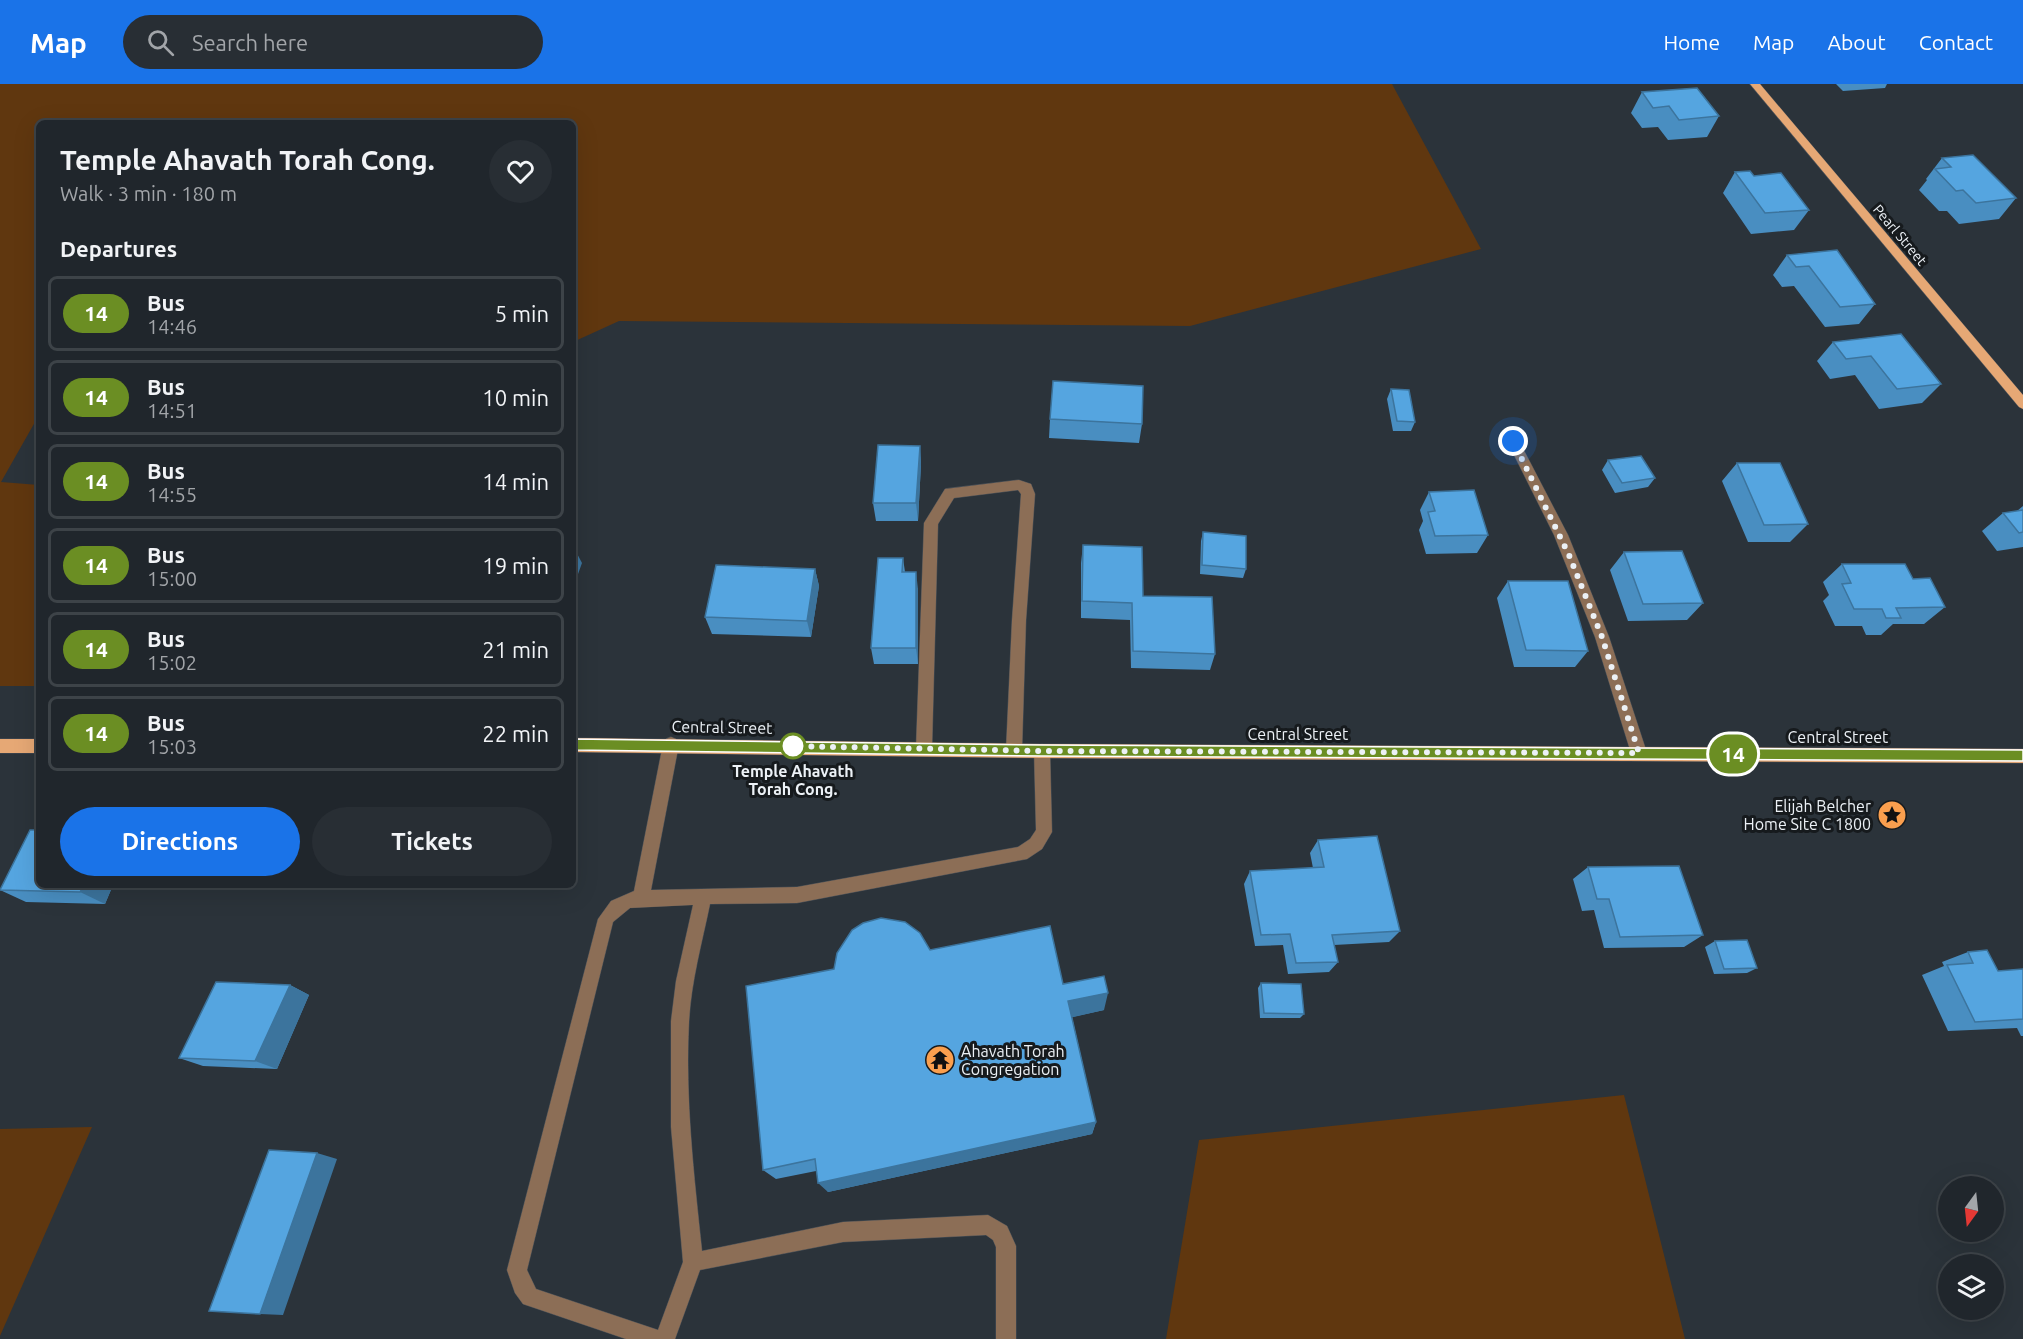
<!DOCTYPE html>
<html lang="en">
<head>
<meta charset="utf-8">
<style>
	:root { --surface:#20262c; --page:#282e34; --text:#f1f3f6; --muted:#a2a5a9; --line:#3d4348; --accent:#1a73e8 }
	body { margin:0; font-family:Ubuntu,sans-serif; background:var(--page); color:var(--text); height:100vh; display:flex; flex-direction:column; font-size:22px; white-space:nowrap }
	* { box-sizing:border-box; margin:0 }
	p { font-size:20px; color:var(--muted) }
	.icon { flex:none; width:33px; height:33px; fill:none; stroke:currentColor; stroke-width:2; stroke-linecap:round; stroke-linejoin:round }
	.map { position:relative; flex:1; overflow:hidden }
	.drawer { position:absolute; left:36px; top:36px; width:540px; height:768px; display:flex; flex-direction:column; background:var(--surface); border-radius:9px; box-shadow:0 6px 24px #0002,0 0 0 2px var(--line) }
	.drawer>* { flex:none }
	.badge { padding:0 12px; border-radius:20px; font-size:21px; line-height:39px }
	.needle { width:39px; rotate:195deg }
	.buttons { position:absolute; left:1938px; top:1092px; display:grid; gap:12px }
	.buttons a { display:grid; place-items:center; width:66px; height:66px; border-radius:50%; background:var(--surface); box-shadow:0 6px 24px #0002,0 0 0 2px var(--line); font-size:30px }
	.you { position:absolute; width:30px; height:30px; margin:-15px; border:4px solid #fff; border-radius:50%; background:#1a73e8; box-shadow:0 0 0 9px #1a73e833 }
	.map>.badge { position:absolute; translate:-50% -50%; box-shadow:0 0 0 3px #fff }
	h2 { padding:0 24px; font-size:22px; line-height:54px }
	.round { display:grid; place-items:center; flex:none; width:63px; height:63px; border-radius:32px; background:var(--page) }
	.head { display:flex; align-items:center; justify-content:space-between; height:102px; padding:0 24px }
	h1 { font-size:28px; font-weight:700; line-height:45px }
	.cta { display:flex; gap:12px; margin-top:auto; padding:12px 24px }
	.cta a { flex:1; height:69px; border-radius:36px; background:var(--accent); color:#fff; font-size:24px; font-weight:700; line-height:69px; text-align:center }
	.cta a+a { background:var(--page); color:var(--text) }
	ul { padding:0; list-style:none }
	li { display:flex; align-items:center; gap:18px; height:75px; margin:0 12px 9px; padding:0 12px; border:3px solid var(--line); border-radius:9px }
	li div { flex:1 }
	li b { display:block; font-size:22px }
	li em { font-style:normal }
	li .badge { min-width:66px; font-weight:700; text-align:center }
	header { display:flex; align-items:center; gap:36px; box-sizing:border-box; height:84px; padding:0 30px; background:var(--accent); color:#fff }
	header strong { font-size:28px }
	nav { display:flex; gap:33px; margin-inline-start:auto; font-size:21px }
	.search { width:420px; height:54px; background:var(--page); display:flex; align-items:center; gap:15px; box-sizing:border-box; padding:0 21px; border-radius:33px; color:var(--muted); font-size:22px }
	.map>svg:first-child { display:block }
	.green { fill:#60370f }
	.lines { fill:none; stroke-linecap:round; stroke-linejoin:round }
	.minor-casing { stroke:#4a5158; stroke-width:1 }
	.major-casing { stroke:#4a5158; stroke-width:1 }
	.minor { fill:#8c6e56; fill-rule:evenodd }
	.major { fill:#e6a875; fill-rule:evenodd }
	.wall { fill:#498ec1 }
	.shaded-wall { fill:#3c749d }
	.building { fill:#55a5e0; stroke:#3c749d; stroke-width:1.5 }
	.line { fill:#6b8e23; stroke:#fff; stroke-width:1.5 }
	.walk { stroke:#ecf1f6; stroke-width:6; stroke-dasharray:0 10.8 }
	.stop-dot { fill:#fff; stroke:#6b8e23; stroke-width:3 }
	.labels { text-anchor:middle; stroke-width:6; stroke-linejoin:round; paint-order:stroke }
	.far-street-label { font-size:14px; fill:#ecf1f6; stroke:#161a1d }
	.street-label { font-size:16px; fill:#ecf1f6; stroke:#161a1d }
	.stop-label { font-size:16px; font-weight:bold; fill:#ecf1f6; stroke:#161a1d }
	.poi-label { font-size:16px; fill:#ecf1f6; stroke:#161a1d; text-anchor:end }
</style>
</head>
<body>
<header>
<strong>Map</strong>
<div class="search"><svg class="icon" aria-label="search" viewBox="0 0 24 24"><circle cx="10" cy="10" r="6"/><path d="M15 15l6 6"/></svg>Search here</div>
<nav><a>Home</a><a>Map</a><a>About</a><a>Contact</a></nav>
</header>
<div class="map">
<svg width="2023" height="1255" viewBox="0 0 2023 1255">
	<rect width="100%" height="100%" fill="#2b333a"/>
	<path class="green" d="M0,0H1392L1481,165L1190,242L619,237L573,258V39H39V331L1,398L39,401V602H0Z
		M1624,1011L1685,1255H1166L1199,1056Z
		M92,1043L0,1252V1045Z"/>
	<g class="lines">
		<g class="minor-casing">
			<path id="minor" d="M1513,352L1519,357L1568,451L1609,553L1647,669L1644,674L1639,676L1634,674L1631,669L1595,553L1554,451L1507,357Z
				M1019,396L1031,400L1035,410L1026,536L1022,666L1019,671L1014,673L1009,671L1006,666L1012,536L1021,410L1018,406L954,414L938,440L932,664L929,669L924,671L919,669L916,664L924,439L945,405Z
				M671,653L676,655L679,660L651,806L797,803L1018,763L1030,755L1036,746L1034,667L1037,662L1042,660L1047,662L1050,667L1052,748L1042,765L1027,775L797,819L710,820C702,859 691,898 689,938C685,1015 694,1091 702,1167L843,1138L988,1131L1007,1142L1016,1162V1255H996V1163L993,1156L986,1151L843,1158L700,1186L675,1255H626L523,1220L515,1209L507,1186L598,835L611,817L634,807L663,660L666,655ZM693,821L676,897L671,937V1043L683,1178L658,1246L536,1205L527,1186L613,838L630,824Z"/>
		</g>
		<g class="major-casing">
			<path id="major" d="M1750,0H1760L2023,311V325L2019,323Z
				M573,654L1042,660L2023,665V679L1042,674L573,668Z
				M0,655H39V669H0Z"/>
		</g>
		<use href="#minor" class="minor"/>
		<use href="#major" class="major"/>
	</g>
	<path class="wall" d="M1836,0H1887L1885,4L1843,7Z
		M1642,8L1719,32L1707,53L1668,56L1658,43L1642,44L1631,29Z
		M1942,74L2016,114L1999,135L1959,140L1947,127H1939L1919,106L1927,96L1926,95Z
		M1735,88L1754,92L1809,126L1794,146L1751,150L1723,109Z
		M1837,166L1875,220L1859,240L1825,243L1794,202L1782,203L1773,191L1787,171Z
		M1901,250L1941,300L1922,319L1879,325L1855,291L1830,295L1817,277L1833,258Z
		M1391,305L1415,338L1411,347H1393L1387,315Z
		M1050,335L1142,340L1139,359L1049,354Z
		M920,362L921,380L918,437H876L873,419Z
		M1608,376L1655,394L1648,403L1615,409L1602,386Z
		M1737,379L1808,440L1790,458H1748L1722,397Z
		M1429,408L1488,451L1477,469L1426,470L1419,446L1423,437L1420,426Z
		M2023,422V463L1997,467L1982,447L2003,429L2017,427Z
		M1203,448L1246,485L1243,494L1200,490L1201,457Z
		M1083,461L1143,512L1215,570L1210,586L1131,584L1130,536L1081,534V479Z
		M1624,468L1703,519L1687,536L1628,537L1610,486Z
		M903,474L905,488L918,505V580H874L871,564Z
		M1842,480L1913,495L1945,523L1924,540H1893L1881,551H1866L1862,542H1835L1823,517L1829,511L1823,498Z
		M815,485L819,502L811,553L712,550L705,533Z
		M1508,497L1588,567L1575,583H1514L1497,514Z
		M1318,756L1400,847L1389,858L1334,861L1338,878L1329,888L1288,890L1283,861L1255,862L1244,800L1250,787L1313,784L1310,769Z
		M1588,783L1703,851L1684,863L1604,864L1594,826L1582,827L1573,795Z
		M113,801L105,820L26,818L0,806Z
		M1715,857L1757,884L1747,889L1714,890L1705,863Z
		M930,866L1063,900L1104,926L1072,933L1096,1038L1092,1050L828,1108L816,1087L776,1095L763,1086Z
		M1968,868L1998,887L2023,885V952H2021L2017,944L1948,947L1922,891L1944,882L1942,878Z
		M1261,899L1304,930L1300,934H1260L1258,904Z
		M290,901L309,911L277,985L203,982L179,974Z"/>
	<path class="shaded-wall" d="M920,362L921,380L918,437L916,419Z
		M573,462L582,479L573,504Z
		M815,485L819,502L811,553L807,537Z
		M916,488L918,505V580L916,564Z
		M84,801H113L105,820L80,808Z
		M290,901L309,911L277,985L255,977Z
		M1108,909L1104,926L1065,935L1068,917Z
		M1096,1038L1092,1050L828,1108L818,1099Z
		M317,1069L337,1075L283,1231L260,1230Z"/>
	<path class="building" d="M1697,4L1719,32L1679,36L1669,22L1653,24L1642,8Z
		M1973,71L2016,114L1976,119L1963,106L1956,107L1935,85L1951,83L1942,74Z
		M1750,87L1754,92L1781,89L1809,126L1765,129L1735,88Z
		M1837,166L1875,220L1840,223L1809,182L1796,183L1787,171Z
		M1901,250L1941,300L1897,305L1871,272L1846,275L1833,258Z
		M1053,297L1143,302L1142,340L1050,335Z
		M1391,305L1409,306L1415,338L1397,337Z
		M878,361L920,362L916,419H873Z
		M1641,372L1655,394L1622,399L1608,376Z
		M1737,379H1780L1808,440L1764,441Z
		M1474,406L1488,451L1435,452L1428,428L1435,427L1429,408Z
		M2023,426V448L2019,449L2003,429Z
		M1203,448L1246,452V485L1202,481Z
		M1083,461L1142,463L1143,512L1212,513L1215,570L1133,567L1132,519L1082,517Z
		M1682,467L1703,519L1643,520L1624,468Z
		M878,474H903L902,488H916V564H871Z
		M1842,480H1905L1913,495L1930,494L1945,523L1896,524L1901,534H1886L1882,525H1854L1842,500L1851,499Z
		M716,481L815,485L807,537L705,533Z
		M1508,497H1568L1588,567L1526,566Z
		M30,746H39V801H84L80,808L0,806Z
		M1377,752L1400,847L1332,851L1338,878L1296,879L1290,850L1261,851L1250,787L1324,783L1318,756Z
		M1679,782L1703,851L1620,853L1609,815H1597L1588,783Z
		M881,834L905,838L920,849L930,866L1050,842L1063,900L1104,892L1108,909L1068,917L1096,1038L818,1099L815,1075L763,1086L746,902L834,885L837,869L852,846L863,839Z
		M1747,856L1757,884L1724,885L1715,857Z
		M1987,866L1998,887L2023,885V935L1975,938L1947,881L1973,879L1968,868Z
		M216,898L290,901L255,977L179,974Z
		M1261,899L1301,900L1304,930L1264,929Z
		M269,1066L317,1069L260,1230L209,1227Z"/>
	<path class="line" d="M573,655L1042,661L2023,666V677L1042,672L573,666L567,661Z"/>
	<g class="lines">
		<path class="walk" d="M793,662H786L1042,667L1639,669L1602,553L1569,471L1513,357"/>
	</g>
	<defs>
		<g id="sight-disc" transform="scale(1.5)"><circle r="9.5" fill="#fa9f4e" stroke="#161a1d"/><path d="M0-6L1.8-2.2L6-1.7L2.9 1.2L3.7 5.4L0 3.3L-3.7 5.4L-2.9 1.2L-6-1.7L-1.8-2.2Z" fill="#111"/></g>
		<g id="temple-disc" transform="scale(1.5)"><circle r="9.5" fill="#fa9f4e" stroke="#161a1d"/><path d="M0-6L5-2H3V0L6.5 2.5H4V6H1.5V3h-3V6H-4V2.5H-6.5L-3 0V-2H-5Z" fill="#111"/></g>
	</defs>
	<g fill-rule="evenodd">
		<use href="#sight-disc" x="1892" y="731"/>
		<use href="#temple-disc" x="940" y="976"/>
	</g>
	<circle class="stop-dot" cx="793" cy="662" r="12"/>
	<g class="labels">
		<g class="far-street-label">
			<text transform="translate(1900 151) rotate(50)" y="5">Pearl Street</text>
		</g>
		<g class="street-label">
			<text transform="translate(722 643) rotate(1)" y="6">Central Street</text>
			<text x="1298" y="656">Central Street</text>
			<text x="1838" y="659">Central Street</text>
		</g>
		<g class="stop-label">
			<text x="793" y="693">Temple Ahavath<tspan x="793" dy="18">Torah Cong.</tspan></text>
		</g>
		<g class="poi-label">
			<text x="1871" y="728">Elijah Belcher<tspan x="1871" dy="18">Home Site C 1800</tspan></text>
			<text x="961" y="973" text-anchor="start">Ahavath Torah<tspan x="961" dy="18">Congregation</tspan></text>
		</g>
	</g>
</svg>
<div class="buttons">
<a><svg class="needle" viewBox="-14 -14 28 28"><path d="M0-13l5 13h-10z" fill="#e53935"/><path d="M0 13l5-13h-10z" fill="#a2a5a9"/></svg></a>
<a><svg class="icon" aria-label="layers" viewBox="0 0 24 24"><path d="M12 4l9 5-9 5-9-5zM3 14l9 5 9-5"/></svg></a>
</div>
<div class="you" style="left:1513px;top:357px"></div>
<b class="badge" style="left:1733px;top:670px;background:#6b8e23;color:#fff">14</b>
<section class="drawer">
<div class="head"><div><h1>Temple Ahavath Torah Cong.</h1><p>Walk · 3 min · 180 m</p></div><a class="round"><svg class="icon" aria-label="heart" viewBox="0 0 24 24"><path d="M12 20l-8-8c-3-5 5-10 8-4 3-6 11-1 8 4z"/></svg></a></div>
<h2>Departures</h2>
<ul>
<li><span class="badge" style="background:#6b8e23;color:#fff">14</span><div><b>Bus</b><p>14:46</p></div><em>5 min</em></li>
<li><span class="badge" style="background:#6b8e23;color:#fff">14</span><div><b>Bus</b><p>14:51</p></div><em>10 min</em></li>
<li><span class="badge" style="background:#6b8e23;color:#fff">14</span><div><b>Bus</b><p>14:55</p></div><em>14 min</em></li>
<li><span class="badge" style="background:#6b8e23;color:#fff">14</span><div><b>Bus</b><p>15:00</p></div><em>19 min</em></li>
<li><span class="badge" style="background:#6b8e23;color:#fff">14</span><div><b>Bus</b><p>15:02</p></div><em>21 min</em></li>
<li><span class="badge" style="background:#6b8e23;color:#fff">14</span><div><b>Bus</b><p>15:03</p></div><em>22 min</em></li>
</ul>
<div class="cta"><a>Directions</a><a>Tickets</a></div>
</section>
</div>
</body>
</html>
